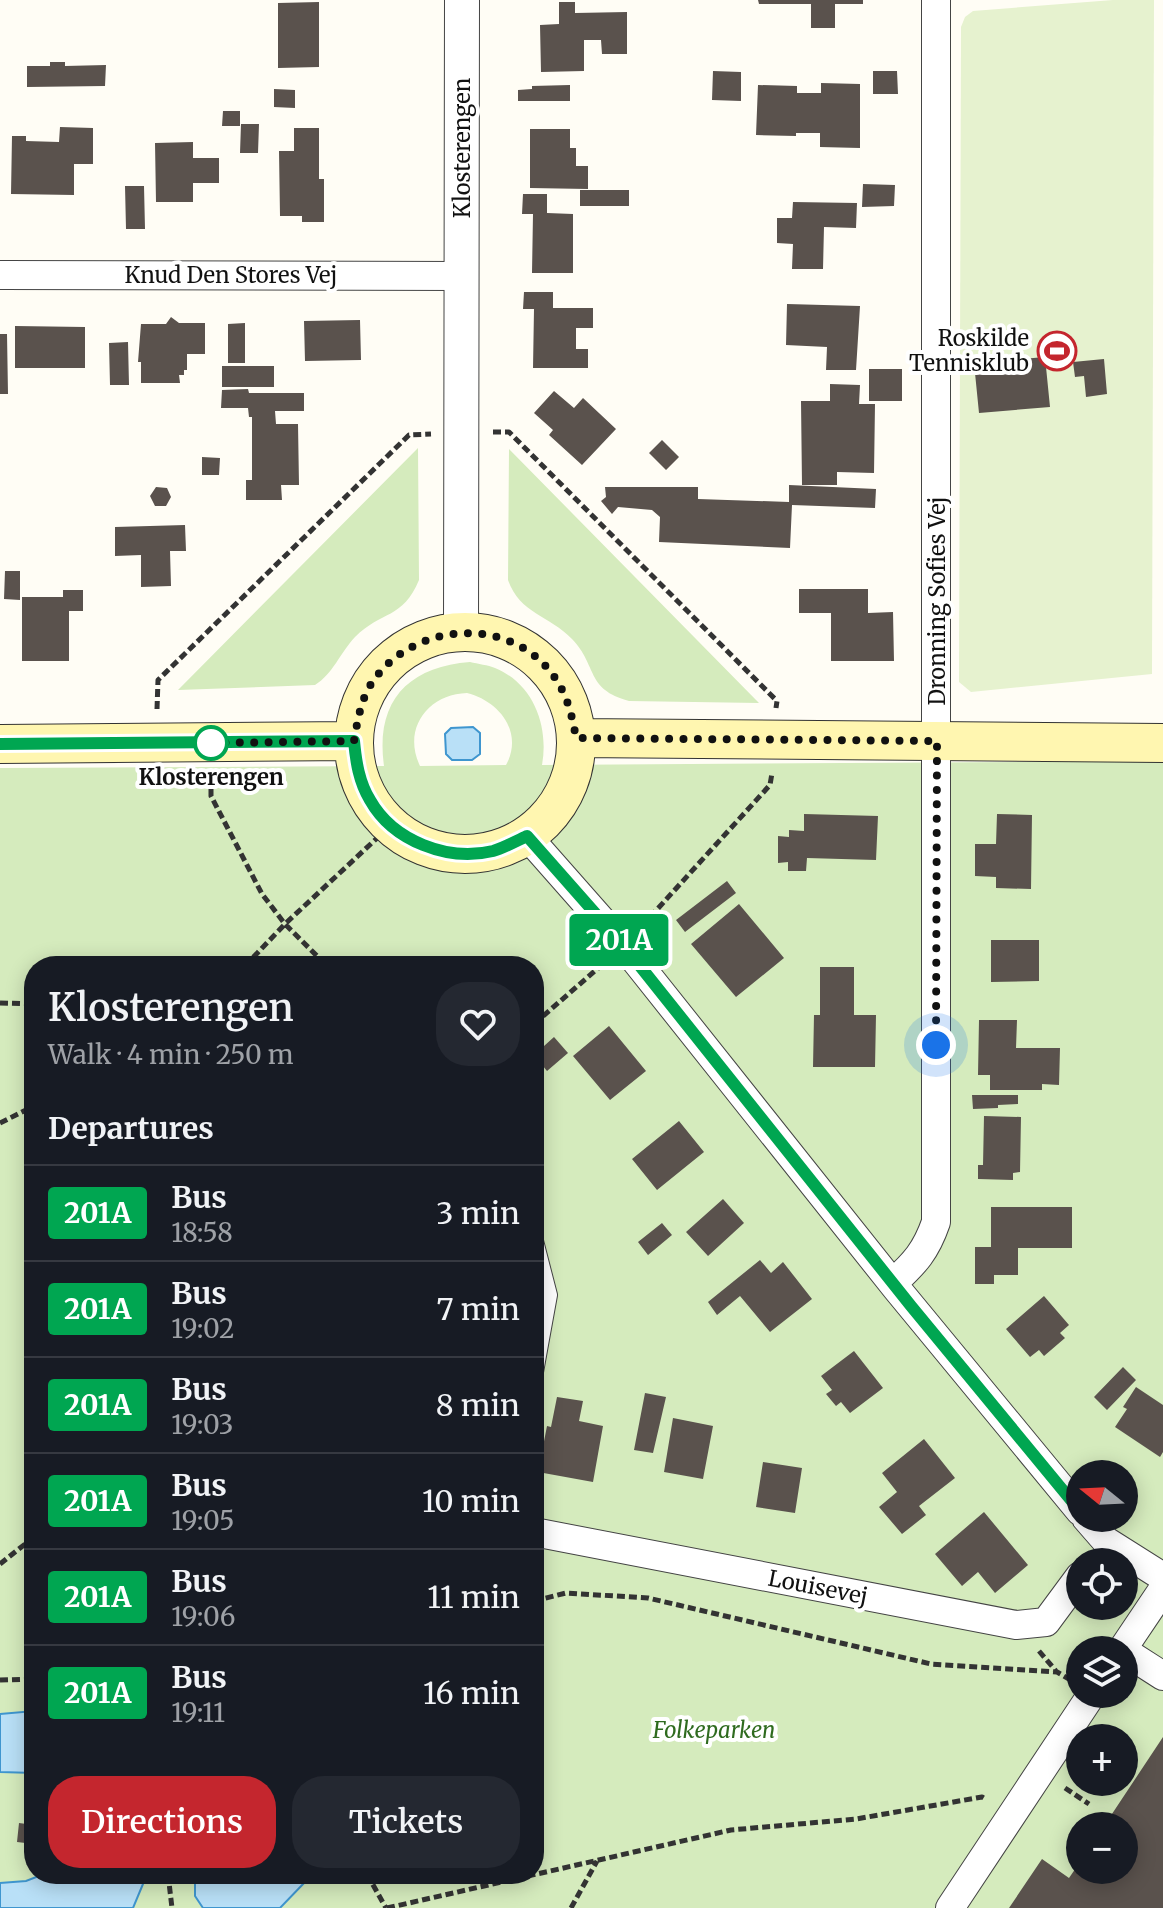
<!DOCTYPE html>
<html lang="en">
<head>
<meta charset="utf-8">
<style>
	:root { --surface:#171b24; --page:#242831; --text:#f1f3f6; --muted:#9ea1a6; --line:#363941; --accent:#c4262e }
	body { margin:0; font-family:Merriweather,serif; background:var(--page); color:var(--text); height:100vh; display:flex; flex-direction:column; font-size:30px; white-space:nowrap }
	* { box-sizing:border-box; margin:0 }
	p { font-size:26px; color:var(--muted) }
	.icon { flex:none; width:44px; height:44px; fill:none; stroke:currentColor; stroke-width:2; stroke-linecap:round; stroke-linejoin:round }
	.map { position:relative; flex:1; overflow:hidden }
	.drawer { position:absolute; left:24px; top:956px; width:520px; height:928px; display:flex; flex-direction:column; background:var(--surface); border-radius:32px; box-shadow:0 4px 20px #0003 }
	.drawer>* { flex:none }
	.badge { padding:0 16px; border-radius:6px; font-size:28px; line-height:52px }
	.needle { width:52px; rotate:288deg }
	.tools { position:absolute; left:1066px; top:1460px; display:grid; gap:16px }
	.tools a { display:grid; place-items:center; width:72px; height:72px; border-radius:50%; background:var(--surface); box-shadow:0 4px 20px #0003; font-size:40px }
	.you { position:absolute; width:40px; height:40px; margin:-20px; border:6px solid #fff; border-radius:50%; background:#1a73e8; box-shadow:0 0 0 12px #1a73e833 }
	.map>.badge { position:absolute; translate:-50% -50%; box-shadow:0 0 0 4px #fff }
	h2 { padding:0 24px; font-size:30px; line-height:72px }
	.round { display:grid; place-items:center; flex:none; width:84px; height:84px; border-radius:32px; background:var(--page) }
	.summary { display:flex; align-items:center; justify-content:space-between; height:136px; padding:0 24px }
	h1 { font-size:38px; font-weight:600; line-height:60px }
	.action { display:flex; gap:16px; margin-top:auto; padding:16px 24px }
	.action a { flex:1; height:92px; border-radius:32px; background:var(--accent); color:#fff; font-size:32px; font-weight:600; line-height:92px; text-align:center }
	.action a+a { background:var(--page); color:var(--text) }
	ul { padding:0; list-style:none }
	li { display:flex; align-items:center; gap:24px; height:96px; padding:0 24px; border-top:2px solid var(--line) }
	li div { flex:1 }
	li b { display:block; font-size:30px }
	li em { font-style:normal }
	li .badge { min-width:88px; font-weight:700; text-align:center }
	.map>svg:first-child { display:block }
	.green { fill:#d5ebbd; fill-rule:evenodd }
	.pitch { fill:#e6f2cf }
	.water { fill:#b9e0f7; stroke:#3f96cf; stroke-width:2 }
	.building { fill:#5a524d }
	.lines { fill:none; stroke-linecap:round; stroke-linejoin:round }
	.service-casing { stroke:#444; stroke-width:16 }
	.minor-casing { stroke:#444; stroke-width:30 }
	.tertiary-casing { stroke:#444; stroke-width:36 }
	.secondary-casing { stroke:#333; stroke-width:40 }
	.path { stroke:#333; stroke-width:5; stroke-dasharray:8 4; stroke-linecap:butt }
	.service { stroke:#fff; stroke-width:14 }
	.minor { stroke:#fff; stroke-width:28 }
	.tertiary { stroke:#fff; stroke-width:34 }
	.secondary { stroke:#fff6b0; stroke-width:38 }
	.line-casing { stroke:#fff; stroke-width:18 }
	.line { stroke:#00a651; stroke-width:12 }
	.walk { stroke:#111; stroke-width:8; stroke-dasharray:0 14.4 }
	.stop-dot { fill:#fff; stroke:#00a651; stroke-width:4 }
	.labels { text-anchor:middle; stroke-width:8; stroke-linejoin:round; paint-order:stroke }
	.street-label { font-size:22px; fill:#111; stroke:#fff }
	.poi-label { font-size:22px; fill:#111; stroke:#fff; text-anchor:end }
	.stop-label { font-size:22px; font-weight:bold; fill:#111; stroke:#fff }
	.park-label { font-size:22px; font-style:italic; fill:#2f6b1f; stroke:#fff }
</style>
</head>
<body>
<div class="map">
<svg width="1163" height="1908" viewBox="0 0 1163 1908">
	<rect width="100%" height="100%" fill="#fffdf5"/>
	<path class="green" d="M418,448L419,580C403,619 381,611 355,637C340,653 333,674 315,685L178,690Z
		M509,449L759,703L629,701C585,689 598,666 572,639C549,615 520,614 508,580Z
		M470,662C478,664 488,665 495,668C534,684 549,727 542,765L1163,761V1908H0V768L384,766C375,702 407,667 470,662ZM467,693C499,701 524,732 506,765L420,766C402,729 428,694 467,693ZM34,966H534V1874H34ZM1080,1474H1124V1518H1080ZM1080,1562H1124V1606H1080ZM1080,1650H1124V1694H1080ZM1080,1738H1124V1782H1080ZM1080,1826H1124V1870H1080Z"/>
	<path class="pitch" d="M1113,0H1154L1152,674L971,692L959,682L961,27L965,17L973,11Z"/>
	<path class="water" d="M473,727L480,733V754L472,760H452L446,754L445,734L451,728Z
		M34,1711V1773L0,1772V1714Z
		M44,1874H143V1884L133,1908H0V1883L26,1881Z
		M195,1874H307L306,1881L280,1908H203L195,1896Z"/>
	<path class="building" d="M758,0H863V4H835V28H811V4H759Z
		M319,2V67L278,68V3Z
		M559,2H575V13L627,12V54H602L601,40H584V71L541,72L540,25L559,24Z
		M50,62H65V66L106,65L105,86L27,87V66H50Z
		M713,71L741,72V101L712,100Z
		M873,71H897L898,94H873Z
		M821,83L860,84V148L820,147V133H796V136L756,135L758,85L797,86V93H821Z
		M570,85V101H518V90L532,89V86Z
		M274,89L295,90V108L274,107Z
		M223,111H240V126H222Z
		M241,124H259L258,153H240Z
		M60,127L93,128V164H74V195L11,194L12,136H26V141L59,142Z
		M294,128H319V179H324V222H302V216H280L279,151H294Z
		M530,129H570V148H576V166H588V189L530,188Z
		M193,142V158H219V183H193V202H156L155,143Z
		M863,184L895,185L894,206L862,207Z
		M125,186H144L145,229H126Z
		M580,190H629V206H580Z
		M523,194H547V213L573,214V273H532L533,214H522Z
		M793,202L857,203L856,228L824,227L823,269H792L793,244L777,243V218H792Z
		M524,292H553V308H593V328H576V349H588V368H533L534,309H523Z
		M787,304L860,306L856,370H826L827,347L786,345Z
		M171,317L179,323H205V354H187V370H184V375H179L180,383H141V362H138L141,324H166Z
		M360,320L361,360L305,361L304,321Z
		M245,323V363H228V324Z
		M15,326L85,327V368H15Z
		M0,334H7L8,394H0Z
		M128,342L129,385H110L109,343Z
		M1045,357L1050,407L979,413L974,363Z
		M1104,359L1107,394L1086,397L1084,376L1075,377L1073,362Z
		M222,366H274V387H222Z
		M869,369H902V401H869Z
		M830,384L860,385L859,404H875L874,473L837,472V485H802L801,401H830Z
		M248,389L249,393H304V411H275L276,424H298L299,485H281L282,500H246V480H252V417H249L248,408H221L222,390Z
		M554,391L574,408L583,398L616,429L582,465L549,435L553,430L534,413Z
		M662,440L679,457L666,470L649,453Z
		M202,457L220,458L219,475H202Z
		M789,485L876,489L875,508L792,505L790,548L659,542L660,517L652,510L618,507L612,514L601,501L606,497L605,487H698V499L789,502Z
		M156,487L167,488L171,497L166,506H155L150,496Z
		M185,525L186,551H170L171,586L141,587V555L115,556V527Z
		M5,571H20V600L4,599Z
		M799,589H868V613L893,612L894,661H831V613H799Z
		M63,590H83V611H69V661H22V597H63Z
		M804,814L878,816L876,860L807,858L806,871H788V862L778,863V836L789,837V830L804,831Z
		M997,814L1032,815L1031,889L996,888V877L975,876V844H996Z
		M727,881L736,893L685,932L676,920Z
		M739,904L784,958L736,997L691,944Z
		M991,940H1039V981L991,982Z
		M820,967H854V1015H876L875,1067H813L814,1015H820Z
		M979,1020H1017L1016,1048H1060L1059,1085L1042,1084V1090H990V1075H978Z
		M609,1026L646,1071L610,1100L573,1056Z
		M554,1037L568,1053L547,1071L534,1055Z
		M972,1095H1018V1104L998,1105V1108L973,1109Z
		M984,1116L1021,1117L1020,1172L1013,1173V1180L978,1179V1165H983Z
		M679,1121L704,1152L657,1190L632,1159Z
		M723,1199L744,1223L708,1256L686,1232Z
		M991,1207H1072V1248H1018V1275H994V1284H975V1247H991Z
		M662,1223L672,1235L648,1255L638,1242Z
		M760,1260L771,1273L783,1262L812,1299L770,1332L740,1296L717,1315L708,1302Z
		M1044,1296L1069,1325L1060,1333L1065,1338L1044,1356L1039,1350L1030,1357L1006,1329Z
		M854,1351L883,1388L850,1413L841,1402L836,1406L826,1394L832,1390L821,1376Z
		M1123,1367L1136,1380L1107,1410L1094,1397Z
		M1136,1387L1163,1405V1452L1160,1457L1115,1427L1127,1409L1123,1407Z
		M645,1393L666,1397L653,1453L634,1450Z
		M557,1397L583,1401L579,1421L603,1426L593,1482L538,1472L547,1426L551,1427Z
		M673,1418L713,1426L703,1479L664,1472Z
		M924,1439L955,1478L919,1506L926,1515L902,1534L879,1507L897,1492L882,1473Z
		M763,1462L802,1468L795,1513L756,1507Z
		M984,1512L1028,1565L995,1593L978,1572L962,1586L935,1554Z
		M1163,1737V1908H1009L1042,1859L1069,1878L1080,1862V1870H1124V1826H1104Z
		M19,1823L34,1825V1844L17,1842Z"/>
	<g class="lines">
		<g class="service-casing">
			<path id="service" d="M534,1233L550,1295L534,1383"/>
		</g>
		<g class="minor-casing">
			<path id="minor" d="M0,275L462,276
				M527,836L624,946L897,1289L1080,1511
				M893,1283C915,1263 926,1251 936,1222V0
				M1086,1518L1106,1541L1163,1577
				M534,1532L1016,1625L1046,1622L1080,1576
				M1122,1650L1163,1589
				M1124,1651L1163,1676
				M950,1908L1092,1694"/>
		</g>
		<g class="tertiary-casing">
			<path id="tertiary" d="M461,632L462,0"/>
		</g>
		<g class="secondary-casing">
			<path id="secondary" d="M354 743a111 111 0 1 1 222 0a111 111 0 1 1-222 0Z
				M576,738L1163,743
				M0,744L354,741"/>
		</g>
		<path class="path" d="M493,432H509L777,701L776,708
			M157,709L158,680L409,435L431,434
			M211,777V796L262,894L285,924L327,966
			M642,926L770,785L772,773
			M245,966L285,924L390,826
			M0,1003L34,1004
			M534,1024L604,963
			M0,1123L34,1106
			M0,1564L34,1537
			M534,1601L566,1593L648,1598L931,1664L1057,1672L1069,1679
			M1039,1651L1056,1671
			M0,1680L34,1679
			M1065,1788L1089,1804
			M168,1874L172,1908
			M367,1874L386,1908
			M387,1908L731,1830L856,1819L982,1797L987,1800
			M571,1908L597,1861"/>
		<use href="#service" class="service"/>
		<use href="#minor" class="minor"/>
		<use href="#tertiary" class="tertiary"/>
		<use href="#secondary" class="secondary"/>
	</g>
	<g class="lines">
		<g class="line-casing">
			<path id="line" d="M0,744L354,741C356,762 359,782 370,800C393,841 448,862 493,851C504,848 516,841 527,836L624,946L911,1306L1080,1511"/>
		</g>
		<use href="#line" class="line"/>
		<path class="walk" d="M211,743L354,741C358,719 361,696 376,677C418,622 510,616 553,675C567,694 572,715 576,738L937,741L936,1045"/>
	</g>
	<defs>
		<g id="stadium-ring" transform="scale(2)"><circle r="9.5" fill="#fff" stroke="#c4262e" stroke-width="1.5"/><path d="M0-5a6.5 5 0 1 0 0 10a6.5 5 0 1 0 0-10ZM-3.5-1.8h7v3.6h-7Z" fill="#c4262e"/></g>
	</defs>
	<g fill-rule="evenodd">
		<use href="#stadium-ring" x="1057" y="351"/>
	</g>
	<circle class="stop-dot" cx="211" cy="743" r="16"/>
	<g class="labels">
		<g class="street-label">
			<text transform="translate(462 148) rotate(-90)" y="8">Klosterengen</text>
			<text x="231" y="283">Knud Den Stores Vej</text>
			<text transform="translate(937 601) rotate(-90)" y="8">Dronning Sofies Vej</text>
			<text transform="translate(818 1587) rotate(11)" y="8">Louisevej</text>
		</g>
		<g class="poi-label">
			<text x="1029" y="346">Roskilde<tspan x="1029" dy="25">Tennisklub</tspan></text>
		</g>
		<g class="stop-label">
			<text x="211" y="785">Klosterengen</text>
		</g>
		<g class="park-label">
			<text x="714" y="1738">Folkeparken</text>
		</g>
	</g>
</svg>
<div class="tools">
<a><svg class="needle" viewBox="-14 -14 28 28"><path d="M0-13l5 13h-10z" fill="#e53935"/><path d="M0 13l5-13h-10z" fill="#9ea1a6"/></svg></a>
<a><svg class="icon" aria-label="locate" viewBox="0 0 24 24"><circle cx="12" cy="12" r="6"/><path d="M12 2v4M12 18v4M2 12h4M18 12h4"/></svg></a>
<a><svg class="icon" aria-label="layers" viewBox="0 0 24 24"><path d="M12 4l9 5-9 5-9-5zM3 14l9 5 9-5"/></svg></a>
<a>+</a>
<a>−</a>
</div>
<div class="you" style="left:936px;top:1045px"></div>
<b class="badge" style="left:619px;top:940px;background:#00a651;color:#fff">201A</b>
<section class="drawer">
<div class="summary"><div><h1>Klosterengen</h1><p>Walk · 4 min · 250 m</p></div><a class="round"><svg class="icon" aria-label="heart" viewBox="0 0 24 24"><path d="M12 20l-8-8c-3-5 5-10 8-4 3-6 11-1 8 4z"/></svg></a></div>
<h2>Departures</h2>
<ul>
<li><span class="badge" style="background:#00a651;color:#fff">201A</span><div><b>Bus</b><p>18:58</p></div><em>3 min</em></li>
<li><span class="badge" style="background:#00a651;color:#fff">201A</span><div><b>Bus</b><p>19:02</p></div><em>7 min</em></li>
<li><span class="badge" style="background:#00a651;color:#fff">201A</span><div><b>Bus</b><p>19:03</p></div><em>8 min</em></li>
<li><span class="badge" style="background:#00a651;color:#fff">201A</span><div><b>Bus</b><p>19:05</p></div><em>10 min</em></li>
<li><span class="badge" style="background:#00a651;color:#fff">201A</span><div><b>Bus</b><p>19:06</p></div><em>11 min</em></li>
<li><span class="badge" style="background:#00a651;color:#fff">201A</span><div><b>Bus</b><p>19:11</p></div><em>16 min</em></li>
</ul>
<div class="action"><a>Directions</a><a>Tickets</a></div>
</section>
</div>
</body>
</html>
